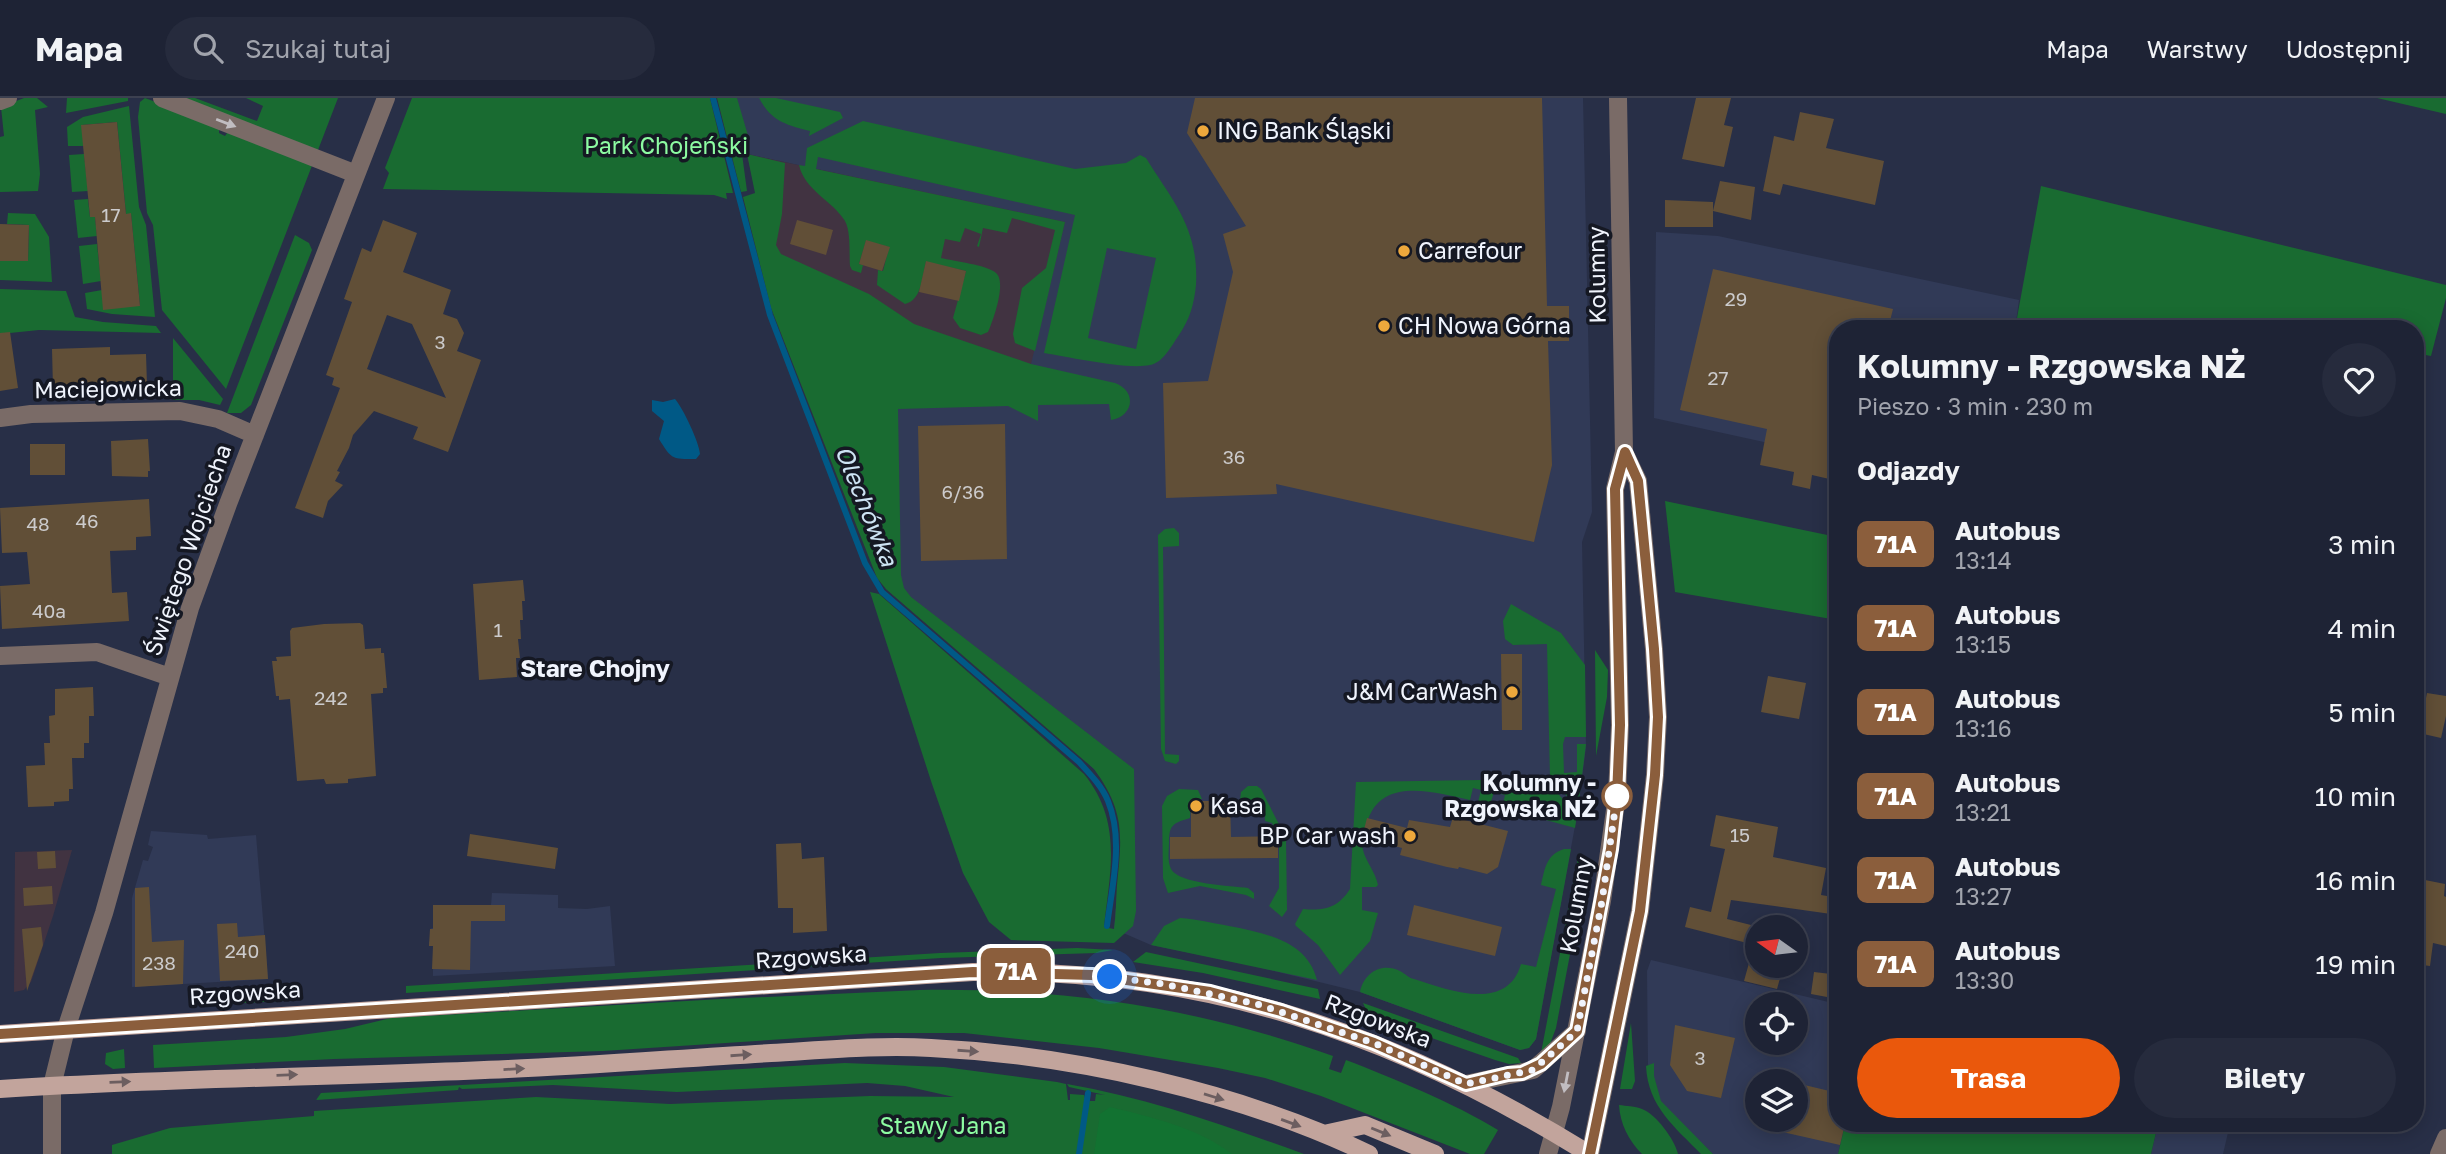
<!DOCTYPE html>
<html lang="pl">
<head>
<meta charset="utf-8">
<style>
	:root { --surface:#1e2335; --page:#262b3d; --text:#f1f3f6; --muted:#a1a4ad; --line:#3c4050; --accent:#ea580c }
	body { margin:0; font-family:"Golos Text",sans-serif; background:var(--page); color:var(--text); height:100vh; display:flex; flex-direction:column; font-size:26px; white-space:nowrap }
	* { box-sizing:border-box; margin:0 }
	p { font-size:23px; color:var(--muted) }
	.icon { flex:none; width:38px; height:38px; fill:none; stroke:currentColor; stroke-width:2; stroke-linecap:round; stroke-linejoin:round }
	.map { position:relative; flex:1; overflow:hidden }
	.panel { position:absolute; left:1829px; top:222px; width:595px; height:812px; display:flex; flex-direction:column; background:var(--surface); border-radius:28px; box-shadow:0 4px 18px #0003,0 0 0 2px var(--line) }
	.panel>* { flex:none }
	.badge { padding:0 14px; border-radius:10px; font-size:24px; line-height:46px }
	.needle { width:46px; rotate:284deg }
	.controls { position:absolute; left:1745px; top:817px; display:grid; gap:14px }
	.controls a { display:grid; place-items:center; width:63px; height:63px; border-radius:50%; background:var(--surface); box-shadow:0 4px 18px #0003,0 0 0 2px var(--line); font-size:35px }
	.you { position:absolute; width:35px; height:35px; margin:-18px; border:5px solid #fff; border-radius:50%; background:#1a73e8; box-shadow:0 0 0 10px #1a73e833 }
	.map>.badge { position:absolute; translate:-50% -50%; box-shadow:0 0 0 4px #fff }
	h2 { padding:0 28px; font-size:26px; line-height:63px }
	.round { display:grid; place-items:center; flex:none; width:74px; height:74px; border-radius:37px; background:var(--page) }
	.headline { display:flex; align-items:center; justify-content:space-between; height:119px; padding:0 28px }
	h1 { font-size:33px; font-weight:700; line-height:52px }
	.action { display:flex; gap:14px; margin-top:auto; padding:14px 28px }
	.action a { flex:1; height:80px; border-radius:42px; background:var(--accent); color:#fff; font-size:28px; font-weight:700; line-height:80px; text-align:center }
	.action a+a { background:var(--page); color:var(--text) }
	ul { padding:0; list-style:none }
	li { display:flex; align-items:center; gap:21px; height:84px; padding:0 28px }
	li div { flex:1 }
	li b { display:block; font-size:26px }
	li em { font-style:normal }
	li .badge { min-width:77px; font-weight:700; text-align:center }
	header { display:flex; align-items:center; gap:42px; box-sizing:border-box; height:98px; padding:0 35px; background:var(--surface); border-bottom:2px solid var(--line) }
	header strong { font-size:33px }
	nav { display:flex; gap:38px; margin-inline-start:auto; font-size:24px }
	.search { width:490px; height:63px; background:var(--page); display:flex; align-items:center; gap:18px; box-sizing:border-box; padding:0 24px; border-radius:38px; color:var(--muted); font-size:26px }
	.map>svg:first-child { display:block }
	.built { fill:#313a57; fill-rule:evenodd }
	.industrial { fill:#413341 }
	.green { fill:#196b31; fill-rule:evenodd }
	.forest { fill:#127231 }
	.water { fill:#005986 }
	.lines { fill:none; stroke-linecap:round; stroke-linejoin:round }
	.stream { stroke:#005986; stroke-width:6 }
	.building { fill:#614f37; fill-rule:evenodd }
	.minor { stroke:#7a6b67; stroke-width:18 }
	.major { stroke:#c2a49c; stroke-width:18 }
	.oneway { fill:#c1bdc1 }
	.oneway2 { fill:#6c5e60 }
	.line-casing { stroke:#fff; stroke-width:16 }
	.line { stroke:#8b5e3c; stroke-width:10 }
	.walk { stroke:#f0f4fd; stroke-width:7; stroke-dasharray:0 12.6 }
	.poi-dot { fill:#eda83c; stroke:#151823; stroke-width:2.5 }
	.stop-dot { fill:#fff; stroke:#8b5e3c; stroke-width:3.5 }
	.labels { text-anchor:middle; stroke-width:7; stroke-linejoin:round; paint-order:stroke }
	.number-label { font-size:19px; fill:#cccbcc }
	.poi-label { font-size:23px; fill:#f0f4fd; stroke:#151823; text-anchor:start }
	.park-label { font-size:23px; fill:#8dfca2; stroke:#151823 }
	.street-label { font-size:23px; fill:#f0f4fd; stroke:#151823 }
	.stop-label { font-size:23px; font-weight:bold; fill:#f0f4fd; stroke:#151823; text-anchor:end }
	.water-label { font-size:24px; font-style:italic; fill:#cee4f4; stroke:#151823 }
	.neighbourhood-label { font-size:24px; font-weight:bold; fill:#f0f4fd; stroke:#151823 }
</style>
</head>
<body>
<header>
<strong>Mapa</strong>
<div class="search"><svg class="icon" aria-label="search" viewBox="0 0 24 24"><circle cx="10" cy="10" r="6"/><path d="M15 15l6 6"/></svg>Szukaj tutaj</div>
<nav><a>Mapa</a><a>Warstwy</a><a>Udostępnij</a></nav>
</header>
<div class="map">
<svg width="2446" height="1056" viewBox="0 0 2446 1056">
	<rect width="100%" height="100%" fill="#282f47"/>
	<path class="built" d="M731,0H1583L1592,414L1582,444L1586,649L1577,717L1536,941L1529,950L1520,952L1360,894L1250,867L1151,847L1114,831L1122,741L1117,708L1108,690L1094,671L1064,643L886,491L781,209L1065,125L747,56Z
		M1656,134L1718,138L2019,202L2015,231H1838L1837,360L1654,320Z
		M151,733L207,737L208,741L256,737L268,881L132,889V800L143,762L148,763L153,749L148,747Z
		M492,795L558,797V810L587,811L610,808L615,868L433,878V848H429V844L433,842L430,831L491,807Z
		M1651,862L1837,906L1838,1026H1845L1838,1056H1713L1656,1002L1648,966L1647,873ZM1757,906H1796V945H1757ZM1757,984H1796V1022H1757Z
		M2158,1026H2230L2223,1056H2151Z"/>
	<path class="industrial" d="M747,56L1065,124L1031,266L781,209Z
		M72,752L53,818L31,884L24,892L14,894L15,754Z"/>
	<path class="green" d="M24,0H37L48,9L35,12L40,76L38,93L0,94V39L4,38L1,9Z
		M67,0H128V3L66,15Z
		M145,0L219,28V35L225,38L229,32L313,65L226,291L162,212L153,127L147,115L138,19L140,4Z
		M180,0H195L257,23L263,8L246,0H338L318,52Z
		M412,0H710L733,95H726L727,101L714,97L383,91L389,75L385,70Z
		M717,0H737L749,41L742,56L747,93L741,94Z
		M759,0H776L840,14L843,20L809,38L810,33C786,27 771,23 759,0Z
		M2377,0H2446V16Z
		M129,8L139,109L146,127L155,219L112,216L87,211L85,195L102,192L140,208L131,116H126L117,24L82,27L84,48H68L67,29L83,19Z
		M863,23L1075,71L1126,65L1140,57L1146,60C1174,105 1199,131 1196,187C1194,206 1190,221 1179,237C1172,247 1163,265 1150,267C1126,272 1070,259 1044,255L1075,117L818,59L816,71L1065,124L1035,253L1015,245L1013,236L1022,190L1046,170L1055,132L1012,120L1007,135L983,130L979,149L977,148L981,136L965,130L960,144L945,141L941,160C953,163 988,167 996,175C1007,184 993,223 988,234L981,237L960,230L953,220L966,173L926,164C922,179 922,202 905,206L877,187L878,172L883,173L889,149L866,143L859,166L863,167L861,175L852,172L850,168C849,155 851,134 845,123C832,102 805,93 799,67L805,68L807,50ZM1107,150L1156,160L1136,251L1088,240Z
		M84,56L88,93L72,94L69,57Z
		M747,56L785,65L782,116L776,147L781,156L869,196L914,226L1031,266L1115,285C1137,293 1134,318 1111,322L1109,306L1038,307V323L1008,308L898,311L901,477L904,490L911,499L1134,671L1136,813L1133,828L1114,845L1011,842L989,824L963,775L932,686L870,494L879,496L1084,676C1123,724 1110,773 1104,829L1114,831C1116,817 1116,801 1117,787C1122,738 1125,713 1094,671L886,491L877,480L771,210L743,99L755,95Z
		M2041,88L2446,187V200L2431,258L2415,255V231H2015Z
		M88,101L90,119H95L97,138L78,140L74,102Z
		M8,115L35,116L49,139L52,184L0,182V163H28L29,127L7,126Z
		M295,137L309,145L312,152L251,307L241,315H227Z
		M97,146L101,183L83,186L79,148Z
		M0,191L66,193L75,219L103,224L156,228L161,235L39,232L0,236Z
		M173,240L223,301L220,307L199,302H173Z
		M1665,403L1837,439V522L1675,494Z
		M1174,430L1179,435V448L1163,449L1165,656L1179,657V663L1176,666L1165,663L1161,651L1158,437L1165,431Z
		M1511,506L1561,535L1585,567L1586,639H1565L1563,646L1564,675L1577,674V646H1586L1578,710L1550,680L1547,546L1513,547L1505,541L1503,523Z
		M1595,552L1608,572L1607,599L1596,658Z
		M1545,681L1577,717L1575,730L1502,710L1505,697L1494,694L1490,707L1478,704L1481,692L1473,690L1470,702C1434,694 1380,678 1367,725C1364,733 1361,743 1363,752C1366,764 1375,773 1378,787L1376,789H1362V812L1378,815L1370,843L1340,877L1318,847L1296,828L1295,826L1303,811C1324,813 1338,810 1350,791L1356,684Z
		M1248,688H1257L1261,691L1286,740L1287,812L1282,819L1269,808L1279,790V737L1272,725L1265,723L1264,702H1240L1241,694Z
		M1179,691L1198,692L1202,701H1191L1190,720C1174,725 1169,726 1169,744C1169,752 1167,763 1171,771C1179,786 1232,788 1248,790L1254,795V801L1246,797L1200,788L1168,795L1163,780L1162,708L1167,698Z
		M1564,751H1571L1536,941L1529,950L1520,952L1360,894C1364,875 1381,864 1400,873C1406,876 1408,880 1414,881C1448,892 1507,915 1521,866L1536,869L1556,791L1541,787C1545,770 1546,757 1564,751Z
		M1579,755L1585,767L1583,788L1556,930L1550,946L1541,955Z
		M1180,820C1196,821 1213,825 1229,828C1264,835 1307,842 1317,882L1151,847L1164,828Z
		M1077,850L1113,852L1097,855L941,860L406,895V888L940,855Z
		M1146,854L1318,891L1320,901L1203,875L1133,864Z
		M920,892C1066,890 1195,909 1333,958L1329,971L1341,975L1346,962C1395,981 1454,1005 1498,1032L1484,1056H1470L1321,998L1265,980L1218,970L1099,950L964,935H876L603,953L334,961L154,970L153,947L286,939L345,931L391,920L721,901Z
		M295,896L296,902L208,907V901Z
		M1363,905L1518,960L1521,965L1509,966L1495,962L1377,921L1368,916Z
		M1631,925L1635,983L1632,991H1620Z
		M124,951L125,970L113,971L105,966L106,955Z
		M845,965L944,969L1057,984L1066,986L1068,1002H1070V996L1084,997L1086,1003H1095L1096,996L1105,997L1069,989L1067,986C1149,1000 1226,1028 1304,1056H112V1047L170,1030L314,1018V1013L346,1011L536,999L670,1006L870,998L954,999L905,988L867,985L677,994L553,987L462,991L459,989L458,992L316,1002L321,995Z
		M1654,965V978L1661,1003L1713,1056H1701C1675,1029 1648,1009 1646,968Z
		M1619,1007C1626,1008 1635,1008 1642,1011C1656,1016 1675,1042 1678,1056H1642C1629,1043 1620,1026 1619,1007Z
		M1845,1026H2158L2151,1056H1838Z"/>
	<path class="forest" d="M1110,1009C1151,1019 1198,1030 1232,1056H1094L1100,1016Z"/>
	<path class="water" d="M675,301C683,310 699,344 700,356L696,361C672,361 672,362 659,341L664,323L652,313V302L663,304Z"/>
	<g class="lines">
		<path class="stream" d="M713,0L770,217L865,465L882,494L1079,664C1090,676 1102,688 1108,703C1124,742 1112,788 1107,828
			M1079,1056L1088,995"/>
	</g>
	<path class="building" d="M1195,0H1542L1547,208H1569V243H1548L1552,367L1534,444L1276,386L1277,396L1166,400L1163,285L1208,283L1233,174L1223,136L1246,128L1187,35Z
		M1696,0H1731L1724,27L1733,29L1724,69L1682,61Z
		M1800,14L1834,21L1826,50L1884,63L1875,107L1783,86L1780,97L1763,93L1774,38L1794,43Z
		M117,24L126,116L131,115L140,208L103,212L95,119H90L81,27Z
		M1720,83L1755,89L1751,122L1713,113Z
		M1665,102L1713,104V129H1665Z
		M383,122L417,135L403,174L451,192L443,216L457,221L464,235L457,253L481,262L448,354L413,341L418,329L374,313L353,337L349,350L337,373L340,374L335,383L343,387L328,403L323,420L295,410L340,290L332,287L334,280L326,277L352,204L344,201L362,150L371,154ZM387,217L412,226L446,300L367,271Z
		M797,122L833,132L826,157L790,146Z
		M0,126L29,127L28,163H0Z
		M866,142L890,149L882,173L859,166Z
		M926,163L966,173L959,203L919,194Z
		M1713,171L1893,211L1888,231H1838V383L1812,377L1810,391L1792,387L1794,374L1760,367L1767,331L1680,312Z
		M10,234L18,290L0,293V235Z
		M110,249V257L146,256L147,287L53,290L52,251Z
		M1005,326L1007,461L921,463L918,328Z
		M148,341L150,373H148V379L112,378L111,343Z
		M30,346H65V377H30Z
		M149,401L151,438L136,439V452L110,453L112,495L127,494L129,523L2,531L0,488L30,486L27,454L2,455L0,410Z
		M523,482L525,503H522L523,522H520L521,541H518L520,560H516L517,579L479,582L473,486Z
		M360,525L363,527L365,551L381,550V555H384L387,590H383V595L371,596L376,678L348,681V685L326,686L324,681L297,683L290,601L279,602V598H276L272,563H277L276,559L291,558L290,533L292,530L324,526Z
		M1501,556H1522V632H1502Z
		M1768,578L1806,585L1799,621L1761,614Z
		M93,589L94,618H89V645H84V660H72L73,691H69V703L54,704V708L28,709L26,668L45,667L44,645H50L49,618L55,617V591Z
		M2427,595L2446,598V618L2441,640L2419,635Z
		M1191,703H1230L1231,739L1278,738V760L1170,761V739H1191Z
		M1716,717L1778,729L1773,759L1826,770L1821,797L1833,799L1831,816L1731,802L1727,821L1755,828L1751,846L1685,829L1690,809L1711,814L1725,751L1710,748Z
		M1453,719L1508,733L1498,769L1487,776L1459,769L1458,771L1447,769L1400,757L1402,750L1362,739L1367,720L1407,730L1409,722L1450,729Z
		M470,736L558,750L555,771L467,758Z
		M801,745L802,761L824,759L827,833L793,835V810H778L776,746Z
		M55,753L56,770L38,771L37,754Z
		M2415,780L2445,786L2444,798L2446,799V848L2433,845L2430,868L2415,866Z
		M52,788L53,806L24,808L23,790Z
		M149,789L152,844L184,842L183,886L135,889V790Z
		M433,807H505V823H471L470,872L432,871L433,848H429L430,831H433Z
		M1414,807L1502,829L1495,858L1407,837Z
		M237,825L238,839L265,837L268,881L220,883L217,826Z
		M41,829L43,847L27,893L22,831Z
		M1749,865L1782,873L1777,891L1744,883Z
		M1814,874L1831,876L1827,899L1811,896Z
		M1675,927L1735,940L1721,1000L1687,993L1670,967Z
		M1796,985L1838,995V1026H1845L1840,1047L1760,1029V1022H1796Z"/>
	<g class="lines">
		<path class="minor" d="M162,0L356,76
			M0,3L8,0
			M0,320L31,316L180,313L218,321L255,337
			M0,558L97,554L170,579
			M1466,986L1533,972L1577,933
			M52,1056V988L66,931L104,815L190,510L228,406L386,0
			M1548,1056L1561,1009L1602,803L1617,698L1620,627L1615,391L1624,354L1618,0
			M1590,1056L1640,813L1655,677L1658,619L1654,551L1638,383L1624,354
			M2439,1056L2446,1040"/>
		<path class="major" d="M0,936L973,874C1204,870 1394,935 1589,1056
			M0,991C169,980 338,979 508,971C596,967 684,960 771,955C825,952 878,947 931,950C1074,957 1240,994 1369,1056
			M1324,1036L1365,1027L1435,1056"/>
	</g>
	<defs><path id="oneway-solid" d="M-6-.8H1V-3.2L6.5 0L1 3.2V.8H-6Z" transform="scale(1.75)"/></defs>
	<g class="oneway">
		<use href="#oneway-solid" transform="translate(226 25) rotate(21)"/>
		<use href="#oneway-solid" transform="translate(1566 984) rotate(101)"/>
	</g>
	<g class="oneway2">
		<use href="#oneway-solid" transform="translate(968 953) rotate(4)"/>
		<use href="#oneway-solid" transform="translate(741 957) rotate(-4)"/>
		<use href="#oneway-solid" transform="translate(514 971) rotate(-3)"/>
		<use href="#oneway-solid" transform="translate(287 977) rotate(-2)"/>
		<use href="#oneway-solid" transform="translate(120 984) rotate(-2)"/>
		<use href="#oneway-solid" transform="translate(1214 999) rotate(17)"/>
		<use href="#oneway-solid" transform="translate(1291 1025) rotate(20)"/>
		<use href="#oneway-solid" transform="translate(1381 1034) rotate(22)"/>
	</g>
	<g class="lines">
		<g class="line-casing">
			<path id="line" d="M0,936L973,874L1092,877L1210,894L1281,913L1374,945L1466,986L1508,976L1522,975L1541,966L1577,933L1611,751L1617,698L1620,627L1615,391L1625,354L1638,383L1654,551L1658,619L1655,677L1640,813L1590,1056"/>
		</g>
		<use href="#line" class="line"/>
		<path class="walk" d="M1110,879L1163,886L1257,906L1374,945L1466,986L1533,972L1577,933L1602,803L1617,698"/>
	</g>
	<g class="poi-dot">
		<circle cx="1203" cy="33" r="7"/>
		<circle cx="1404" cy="153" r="7"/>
		<circle cx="1384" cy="228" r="7"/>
		<circle cx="1512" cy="594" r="7"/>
		<circle cx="1196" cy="708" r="7"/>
		<circle cx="1410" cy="738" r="7"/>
	</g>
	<circle class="stop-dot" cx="1617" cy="698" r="14"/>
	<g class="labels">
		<g class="number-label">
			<text x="111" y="124">17</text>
			<text x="1736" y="208">29</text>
			<text x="440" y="251">3</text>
			<text x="1718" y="287">27</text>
			<text x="1234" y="366">36</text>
			<text x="963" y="401">6/36</text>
			<text x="87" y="430">46</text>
			<text x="38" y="433">48</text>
			<text x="49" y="520">40a</text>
			<text x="498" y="539">1</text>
			<text x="331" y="607">242</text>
			<text x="1740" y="744">15</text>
			<text x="242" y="860">240</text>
			<text x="159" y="872">238</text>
			<text x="1700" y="967">3</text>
		</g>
		<g class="poi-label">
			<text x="1217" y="41">ING Bank Śląski</text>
			<text x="1418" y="161">Carrefour</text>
			<text x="1398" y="236">CH Nowa Górna</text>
			<text x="1498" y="602" text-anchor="end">J&amp;M CarWash</text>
			<text x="1210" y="716">Kasa</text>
			<text x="1396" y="746" text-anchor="end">BP Car wash</text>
		</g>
		<g class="park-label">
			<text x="666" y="56">Park Chojeński</text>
			<text x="943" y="1036">Stawy Jana</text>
		</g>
		<g class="street-label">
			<text transform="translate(1597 177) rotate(-91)" y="8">Kolumny</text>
			<text transform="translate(108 291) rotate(-1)" y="8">Maciejowicka</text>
			<text transform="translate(188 452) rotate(-71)" y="8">Świętego Wojciecha</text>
			<text transform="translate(1576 807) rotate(-80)" y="8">Kolumny</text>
			<text transform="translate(811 859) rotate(-4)" y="8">Rzgowska</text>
			<text transform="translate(245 895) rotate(-4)" y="8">Rzgowska</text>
			<text transform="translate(1378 923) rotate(21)" y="8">Rzgowska</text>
		</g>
		<g class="stop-label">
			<text x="1596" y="693">Kolumny -<tspan x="1596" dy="26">Rzgowska NŻ</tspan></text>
		</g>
		<g class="water-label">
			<text transform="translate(866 408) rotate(68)" y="8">Olechówka</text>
		</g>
		<g class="neighbourhood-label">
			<text x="595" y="579">Stare Chojny</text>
		</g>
	</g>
</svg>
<div class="controls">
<a><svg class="needle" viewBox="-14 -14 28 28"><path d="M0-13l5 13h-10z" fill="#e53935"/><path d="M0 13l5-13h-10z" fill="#a1a4ad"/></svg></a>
<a><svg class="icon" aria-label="locate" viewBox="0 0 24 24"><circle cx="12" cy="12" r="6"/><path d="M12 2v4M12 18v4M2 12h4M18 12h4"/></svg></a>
<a><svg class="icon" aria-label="layers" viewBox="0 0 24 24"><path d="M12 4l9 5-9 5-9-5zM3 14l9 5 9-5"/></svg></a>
</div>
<div class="you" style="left:1110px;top:879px"></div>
<b class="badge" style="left:1016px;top:873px;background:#8b5e3c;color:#fff">71A</b>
<section class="panel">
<div class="headline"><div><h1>Kolumny - Rzgowska NŻ</h1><p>Pieszo · 3 min · 230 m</p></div><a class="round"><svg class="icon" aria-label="heart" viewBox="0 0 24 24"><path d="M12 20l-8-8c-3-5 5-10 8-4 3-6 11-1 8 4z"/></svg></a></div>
<h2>Odjazdy</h2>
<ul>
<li><span class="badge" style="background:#8b5e3c;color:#fff">71A</span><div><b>Autobus</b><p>13:14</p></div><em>3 min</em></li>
<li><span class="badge" style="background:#8b5e3c;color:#fff">71A</span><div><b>Autobus</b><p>13:15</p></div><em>4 min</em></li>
<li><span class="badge" style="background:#8b5e3c;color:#fff">71A</span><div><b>Autobus</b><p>13:16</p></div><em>5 min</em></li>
<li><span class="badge" style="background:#8b5e3c;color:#fff">71A</span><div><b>Autobus</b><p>13:21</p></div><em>10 min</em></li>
<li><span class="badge" style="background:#8b5e3c;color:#fff">71A</span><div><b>Autobus</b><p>13:27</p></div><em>16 min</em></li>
<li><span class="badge" style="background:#8b5e3c;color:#fff">71A</span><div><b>Autobus</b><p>13:30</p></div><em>19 min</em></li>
</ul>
<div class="action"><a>Trasa</a><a>Bilety</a></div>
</section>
</div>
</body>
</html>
